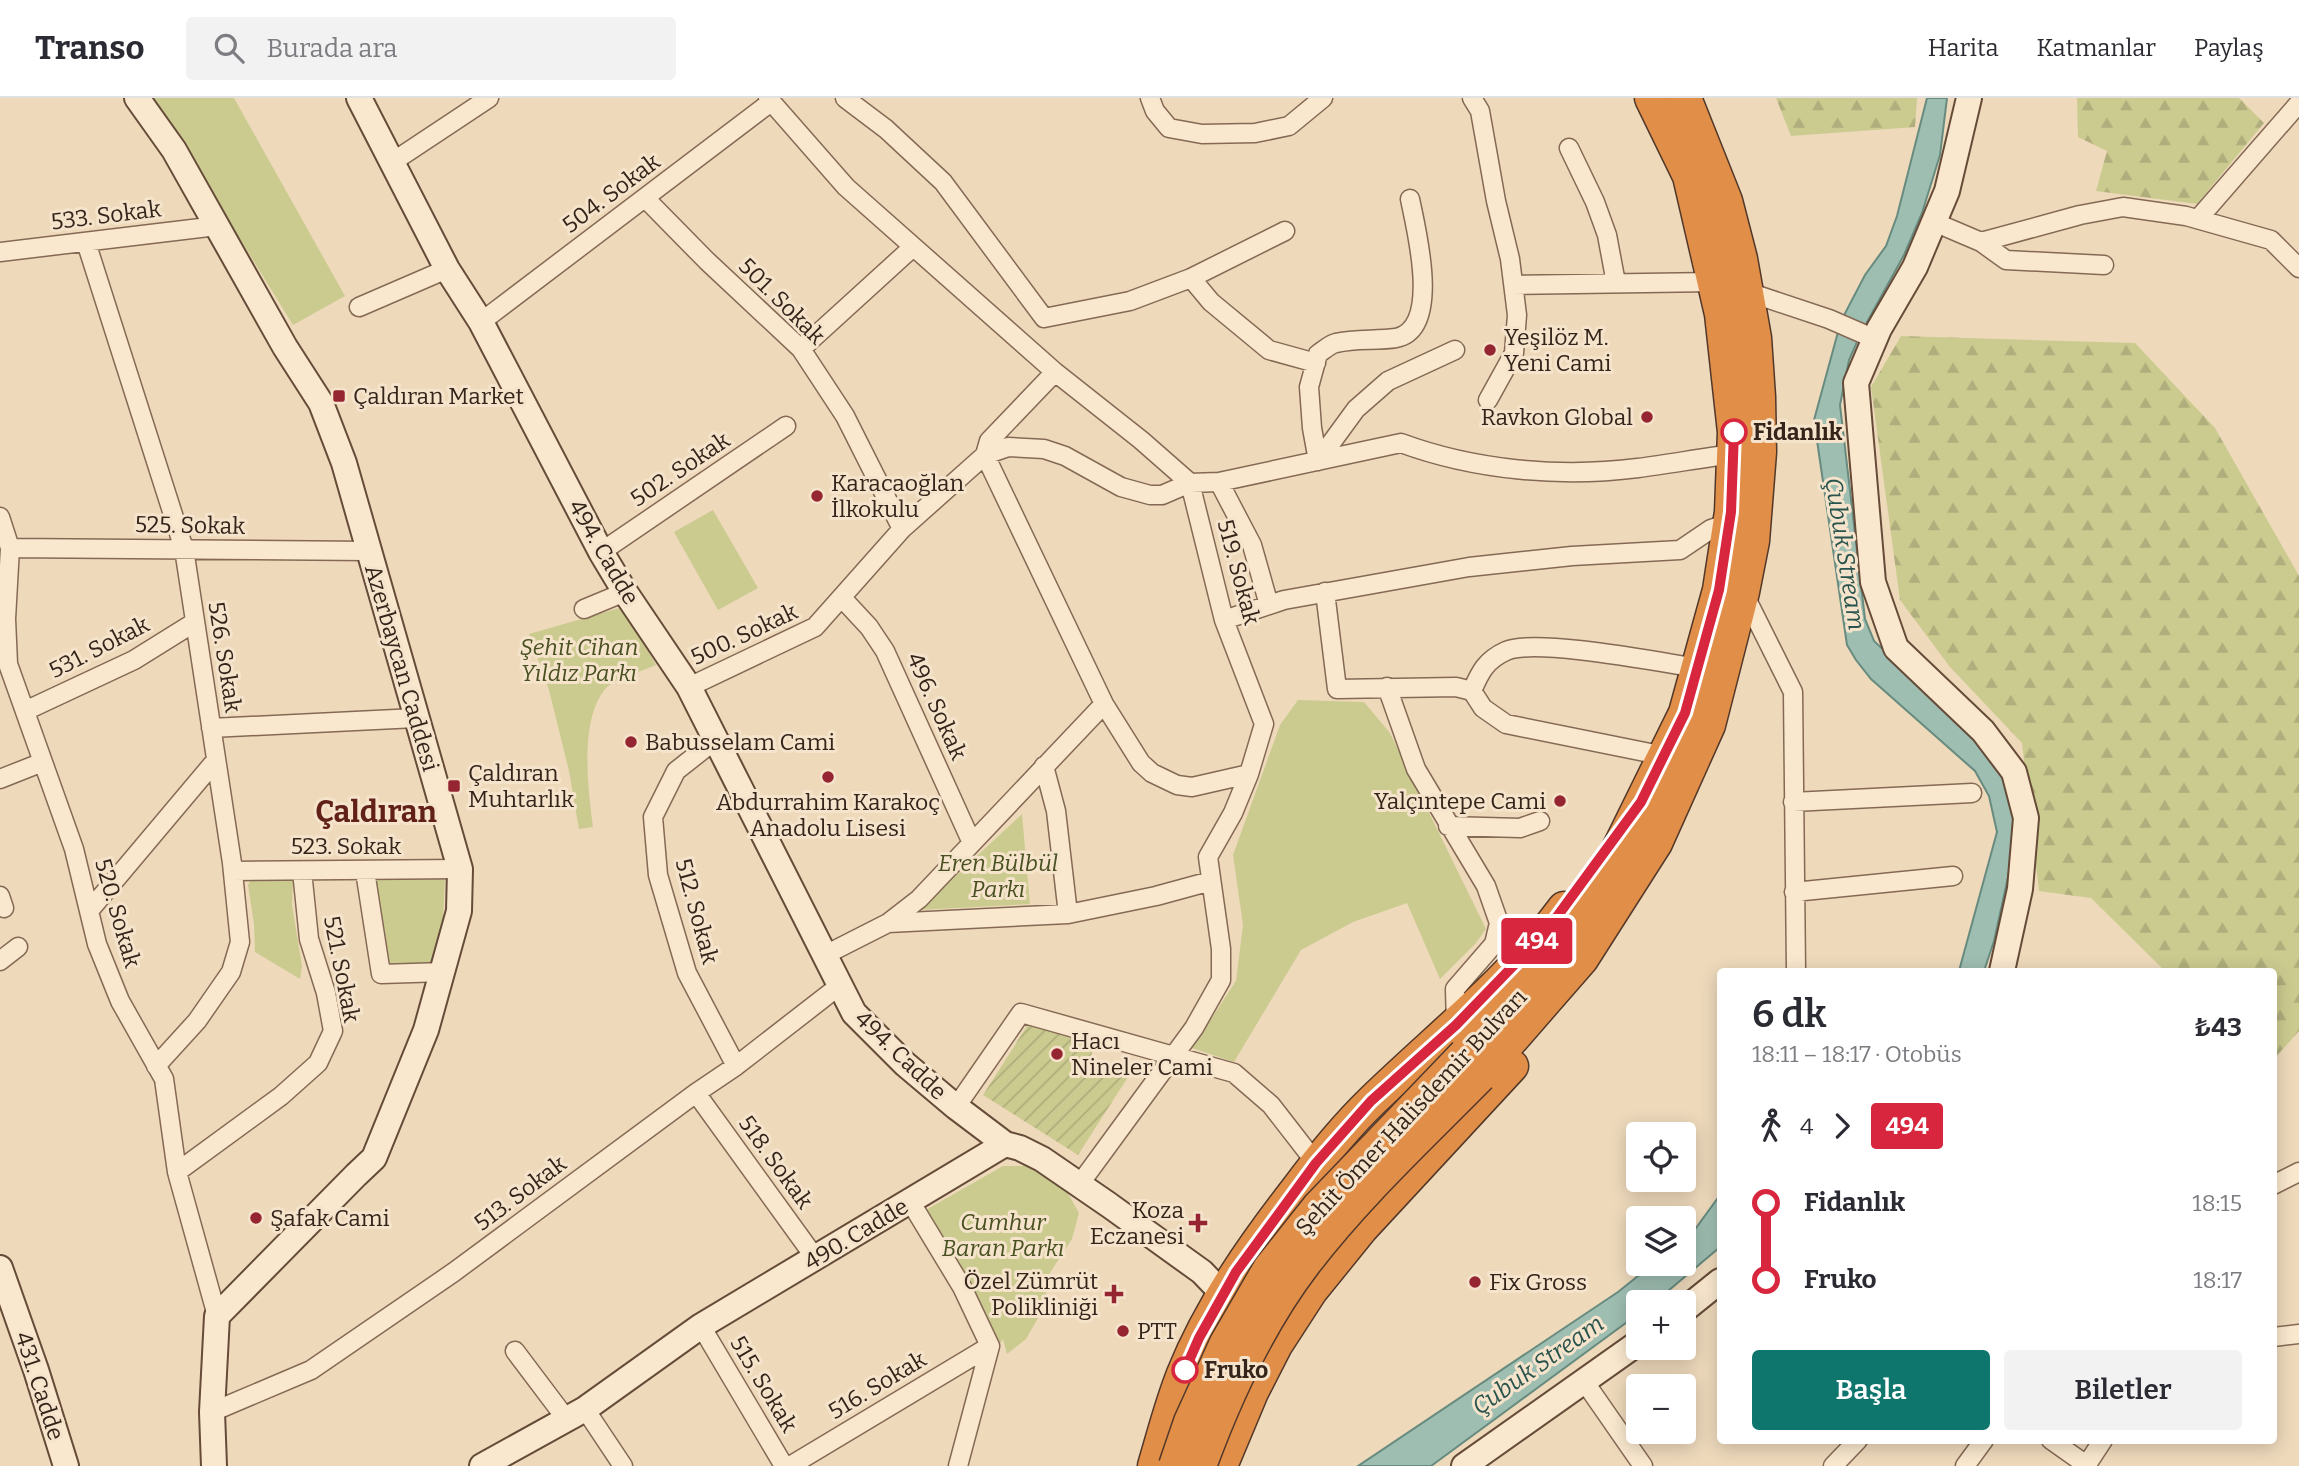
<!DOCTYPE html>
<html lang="tr">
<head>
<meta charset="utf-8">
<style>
	:root { --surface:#fff; --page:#f2f2f3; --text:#2b2b33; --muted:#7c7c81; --line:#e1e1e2; --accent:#0f766e }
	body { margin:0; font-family:Bitter,serif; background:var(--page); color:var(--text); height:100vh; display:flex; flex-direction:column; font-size:26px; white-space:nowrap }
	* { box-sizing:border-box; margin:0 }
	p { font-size:23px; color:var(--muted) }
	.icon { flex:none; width:38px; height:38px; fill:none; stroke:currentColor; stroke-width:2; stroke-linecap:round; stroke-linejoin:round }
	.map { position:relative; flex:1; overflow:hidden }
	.side { position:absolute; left:1717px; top:870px; width:560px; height:476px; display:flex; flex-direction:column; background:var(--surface); border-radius:7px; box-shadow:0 4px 18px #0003 }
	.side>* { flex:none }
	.badge { padding:0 14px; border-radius:5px; font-size:24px; line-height:46px }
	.tools { position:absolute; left:1626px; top:1024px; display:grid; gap:14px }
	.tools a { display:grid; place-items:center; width:70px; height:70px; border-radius:7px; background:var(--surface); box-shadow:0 4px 18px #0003; font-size:35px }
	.map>.badge { position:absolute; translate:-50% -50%; box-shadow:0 0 0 4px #fff }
	.legs { display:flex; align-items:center; gap:10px; height:77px; padding:0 35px; font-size:23px }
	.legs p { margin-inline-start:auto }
	.overview { display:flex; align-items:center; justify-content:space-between; height:119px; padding:0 35px }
	h1 { font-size:38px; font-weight:600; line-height:52px }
	.cta { display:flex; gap:14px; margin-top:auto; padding:14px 35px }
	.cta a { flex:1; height:80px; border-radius:7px; background:var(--accent); color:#fff; font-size:28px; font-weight:600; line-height:80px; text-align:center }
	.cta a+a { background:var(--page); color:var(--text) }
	ul { padding:0 35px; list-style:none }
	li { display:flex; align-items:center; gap:24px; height:77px; font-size:26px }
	li i { display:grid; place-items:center; width:10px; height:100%; margin:0 9px; background:currentColor }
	li i::after { content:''; width:18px; height:18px; margin:-9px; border:5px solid; border-radius:50%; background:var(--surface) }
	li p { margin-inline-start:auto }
	li:first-child i { background:linear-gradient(#0000 50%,currentColor 0) }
	li:last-child i { background:linear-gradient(currentColor 50%,#0000 0) }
	header { display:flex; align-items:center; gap:42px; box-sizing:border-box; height:98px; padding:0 35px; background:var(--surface); border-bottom:2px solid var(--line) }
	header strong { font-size:33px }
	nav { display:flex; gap:38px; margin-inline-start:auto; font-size:24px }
	.search { width:490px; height:63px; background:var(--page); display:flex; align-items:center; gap:18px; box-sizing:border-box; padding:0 24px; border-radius:7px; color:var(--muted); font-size:26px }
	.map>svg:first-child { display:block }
	.forest { fill:url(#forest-firs) }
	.park { fill:#cbcb90 }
	.garden { fill:url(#garden-furrows) }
	.water { fill:#9fbeb2; stroke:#678b7f; stroke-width:2 }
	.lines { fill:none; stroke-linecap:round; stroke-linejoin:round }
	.street-casing { stroke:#856955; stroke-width:21 }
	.secondary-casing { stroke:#664b39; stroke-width:28 }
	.highway-casing { stroke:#52382a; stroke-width:35 }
	.street { stroke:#f9e8ce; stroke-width:18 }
	.secondary { stroke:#f9e8ce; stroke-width:24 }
	.highway { stroke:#e18e48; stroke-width:32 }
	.highway-bridge-casing { stroke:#52382a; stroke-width:35; stroke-linecap:butt }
	.highway-bridge { stroke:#e18e48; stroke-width:32 }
	.line-1-casing { stroke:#fff; stroke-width:16 }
	.line-1 { stroke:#d7263d; stroke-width:10 }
	.poi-dot { fill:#942531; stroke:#f5e4cb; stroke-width:2.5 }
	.stop-1-dot { fill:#fff; stroke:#d7263d; stroke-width:3.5 }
	.labels { text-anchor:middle; stroke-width:6; stroke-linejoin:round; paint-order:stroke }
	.street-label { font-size:23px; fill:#34241a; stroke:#f5e4cb }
	.poi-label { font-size:23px; fill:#34241a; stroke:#f5e4cb; text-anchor:start }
	.stop-label { font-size:23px; font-weight:bold; fill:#34241a; stroke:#f5e4cb; text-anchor:start }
	.park-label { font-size:23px; font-style:italic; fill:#495021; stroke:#f5e4cb }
	.water-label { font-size:24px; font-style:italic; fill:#29544d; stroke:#f5e4cb }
	.district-label { font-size:30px; font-weight:bold; fill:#612119; stroke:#f5e4cb }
</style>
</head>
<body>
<header>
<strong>Transo</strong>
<div class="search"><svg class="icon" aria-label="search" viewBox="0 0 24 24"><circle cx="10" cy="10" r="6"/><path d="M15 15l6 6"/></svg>Burada ara</div>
<nav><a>Harita</a><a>Katmanlar</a><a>Paylaş</a></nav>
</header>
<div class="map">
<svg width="2299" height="1368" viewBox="0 0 2299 1368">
	<defs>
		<pattern id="forest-firs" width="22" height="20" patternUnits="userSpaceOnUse" patternTransform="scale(1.75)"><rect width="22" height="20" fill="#cbcb90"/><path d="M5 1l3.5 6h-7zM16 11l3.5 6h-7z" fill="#afae7c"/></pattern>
		<pattern id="garden-furrows" width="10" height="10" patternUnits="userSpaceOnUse" patternTransform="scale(1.75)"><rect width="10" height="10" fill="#cbcb90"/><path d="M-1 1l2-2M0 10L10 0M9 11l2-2" fill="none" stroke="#afae7c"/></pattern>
	</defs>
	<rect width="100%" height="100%" fill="#eed9bb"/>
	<path class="forest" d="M1776,0H1917L1915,29L1791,38Z
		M2077,0H2239L2264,25L2197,106L2096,93L2107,53L2078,39Z
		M1901,238L2135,245L2215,330L2299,478V933L2273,962V873H2165L2091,800L2039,793L2022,645L1950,569L1900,502L1871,289Z"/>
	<path class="park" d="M153,0H234L345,198L293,227Z
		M713,412L758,490L718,512L674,434Z
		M623,509L656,567C645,572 613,582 606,590C579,621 588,691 593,729L579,731L569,673L549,592L529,536Z
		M1298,602L1364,604L1390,635L1486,831L1476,845L1440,881L1407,805L1353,824L1301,852L1234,964L1192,950L1236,883L1243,827L1233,757L1280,627Z
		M1022,716L1030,806L919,812Z
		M253,779L293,781L292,807L302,868L300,881L255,854L254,826L248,787Z
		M445,779L443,823L430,869L386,870L373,782Z
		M1003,1068H1026L1039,1073L1065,1090L1079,1115L1072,1141L1044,1184L1047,1201L1038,1220L1026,1241L1007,1256L1003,1241L993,1256L924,1113Z"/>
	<path class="garden" d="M1029,925L1095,942L1090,963L1128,979L1078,1057L983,997Z"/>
	<path class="water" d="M1927,0H1947L1940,57L1922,115L1904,157L1861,235L1849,262L1840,307L1865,521L1874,543L1978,640L2000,672L2012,698L2019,729L1994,843L1984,873H1959L1997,734L1989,698L1975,673L1871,581L1856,562L1847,547L1814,322L1841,223L1865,177L1886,148L1897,118Z
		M1720,1097V1149L1655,1204H1638V1216L1431,1368H1358L1618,1194L1653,1166H1684V1142L1693,1134Z"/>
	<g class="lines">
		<g class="street-casing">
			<path id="street" d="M768,0L846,89L1055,274L1141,342L1190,385L1224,522L1264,626L1249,676L1233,715L1208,759L1221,851V882L1194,930L1079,1087
				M845,0L886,31L943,84L1044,220L1130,203L1191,180L1211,204L1269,252L1316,265
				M1150,0L1155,13L1169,30L1202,36L1255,35L1289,28L1323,0
				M1472,0L1480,13L1496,103L1510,161L1517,217L1514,255L1488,302
				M1569,50L1595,104L1607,137L1616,185
				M394,63L489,0
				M645,100L707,163L801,251L845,318L902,431
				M2198,121L2299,5
				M1934,124L1981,144L2080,117L2123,109L2186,118L2271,142L2299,170
				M86,144L184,451L232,765L240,844L231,874L197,923L156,968
				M1981,144L2006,162L2104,167
				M0,154L217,128
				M1191,180L1285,133
				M1514,187L1714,184
				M1748,194L1829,221L1875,241
				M359,209L447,171
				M481,224L771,4
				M801,251L913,149
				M1055,274L989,343L985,357L1104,606L1141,665L1152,675L1177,687L1192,689L1249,676
				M1318,363L1312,330L1309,289L1318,256C1323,253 1330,246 1336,245C1355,240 1376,243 1396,240C1442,231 1416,131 1410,101
				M1318,363L1356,311L1388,283L1455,252
				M1219,384L1252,447L1269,507
				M0,419L10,450L6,521L8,566L74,751L97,846L120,903L164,981L177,1074L217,1218
				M10,450L369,453
				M601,454L786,328
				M1325,494L1337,591L1456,589L1472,593L1483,610L1506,626L1665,658
				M1744,496L1793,594L1796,873
				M842,500L869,529L885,553L972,745
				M584,511L625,494
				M1224,522L1284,502L1469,469L1572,458L1680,452L1711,431L1729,425
				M689,589L815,529L902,431L985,357L1008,349L1044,351L1065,358L1121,389L1150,397H1162L1190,385L1219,384L1401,345C1474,372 1560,380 1638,370C1670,366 1701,360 1733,356
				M1387,589L1416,671L1486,788L1499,825L1494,846L1455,891L1456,927
				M1472,593C1480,574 1486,562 1506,553C1535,540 1659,564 1698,570
				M25,613L134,562L195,524
				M211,630L416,620
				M714,643L676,673L653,719L658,777L687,875L736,968
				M1044,668L1056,713L1068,816
				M0,681L43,664
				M1793,704L1972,695
				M1448,728L1520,730L1540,723
				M233,773L460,771
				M365,773L381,876L444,874
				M1794,794L1953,778
				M0,798L4,810
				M89,813L216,662
				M888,825L1068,816L1156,798L1211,783
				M825,857L888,825L919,801L1104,606
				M0,863L18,849
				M696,995L816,1161
				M956,1009L1021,915L1234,975L1271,1007L1316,1065
				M177,1074L281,998L318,965L333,933L326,895L309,841L302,773
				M2273,1087L2299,1074
				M910,1103L962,1189L990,1248
				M701,1228L784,1368
				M2273,1239L2299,1236
				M515,1253L567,1322
				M1584,1283L1643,1368
				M585,1311L623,1368
				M212,1314L311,1272L454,1174L696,995L736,968L839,888
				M2051,1342L2088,1368
				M790,1368L990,1248
				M958,1368L990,1248
				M1833,1368L1858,1342
				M1965,1368L1984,1342
				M2086,1368L2103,1342"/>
		</g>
		<g class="secondary-casing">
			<path id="secondary" d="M137,0L174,52L285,249L321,305L344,365L460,771L459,813L426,932L374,1060L356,1077L217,1218L212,1314L214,1368
				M359,0L447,171L481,224L601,454L625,494L689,589L854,915L905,966L956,1009L1005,1046L1020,1050L1042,1061L1109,1107L1202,1174L1223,1196
				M1969,0L1947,93L1915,169L1879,231L1856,285L1873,484L1896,550L1983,633L2014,674L2026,720L2020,791L2002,873
				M0,1170L36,1272L66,1368
				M1684,1212L1720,1183
				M482,1368L585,1311L701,1228L1005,1046
				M1464,1368L1638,1245"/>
		</g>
		<g class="highway-casing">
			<path id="highway" d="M1465,956L1546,870L1594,800L1685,615L1719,492L1731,414L1734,334L1721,216L1689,78L1651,0
				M1480,978L1582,861L1656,745L1709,627L1743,494L1753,443L1760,354L1759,299L1755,240L1741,161L1726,103L1685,0
				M1154,1368C1163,1338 1171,1306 1183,1276C1210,1209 1252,1149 1297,1091C1320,1060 1345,1029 1373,1002C1438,939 1510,883 1564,810
				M1221,1368L1252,1294L1276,1247L1311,1193L1362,1130L1512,968"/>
		</g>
		<use href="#street" class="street"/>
		<use href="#secondary" class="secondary"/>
		<use href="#highway" class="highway"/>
		<g class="highway-bridge-casing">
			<path id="highway-bridge" d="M1175,1368L1190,1324L1226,1245L1269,1171L1319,1108L1465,956
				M1200,1368C1226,1297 1259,1225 1305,1165C1357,1097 1420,1039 1480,978"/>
		</g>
		<use href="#highway-bridge" class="highway-bridge"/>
	</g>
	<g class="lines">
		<g class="line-1-casing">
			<path id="line-1" d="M1185,1272L1199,1240L1236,1174L1316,1065L1371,1003L1456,927L1545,835L1641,704L1685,615L1719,492L1731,414L1734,334"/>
		</g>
		<use href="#line-1" class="line-1"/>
	</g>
	<g class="poi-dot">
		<circle cx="1490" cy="252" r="7"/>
		<rect x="332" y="291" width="14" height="14" rx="3.5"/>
		<circle cx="1647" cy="319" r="7"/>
		<circle cx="817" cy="398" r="7"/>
		<circle cx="631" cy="644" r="7"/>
		<circle cx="828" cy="679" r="7"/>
		<rect x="447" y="681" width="14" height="14" rx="3.5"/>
		<circle cx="1560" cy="703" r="7"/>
		<circle cx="1057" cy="956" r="7"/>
		<circle cx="256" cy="1120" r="7"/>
		<path d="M1194.5 1114.5h7v7h7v7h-7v7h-7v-7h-7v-7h7z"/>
		<circle cx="1475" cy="1184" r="7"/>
		<path d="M1110.5 1185.5h7v7h7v7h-7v7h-7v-7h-7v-7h7z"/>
		<circle cx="1123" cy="1233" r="7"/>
	</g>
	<g class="stop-1-dot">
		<circle cx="1734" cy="334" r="12"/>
		<circle cx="1185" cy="1272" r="12"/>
	</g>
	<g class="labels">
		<g class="street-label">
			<text transform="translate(611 95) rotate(-37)" y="8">504. Sokak</text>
			<text transform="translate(106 117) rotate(-7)" y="8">533. Sokak</text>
			<text transform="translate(782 203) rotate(45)" y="8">501. Sokak</text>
			<text transform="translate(680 371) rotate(-34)" y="8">502. Sokak</text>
			<text transform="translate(190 427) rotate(1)" y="8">525. Sokak</text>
			<text transform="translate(604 454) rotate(60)" y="8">494. Cadde</text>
			<text transform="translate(1239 474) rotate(75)" y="8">519. Sokak</text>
			<text transform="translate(744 536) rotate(-25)" y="8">500. Sokak</text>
			<text transform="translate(99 549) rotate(-27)" y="8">531. Sokak</text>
			<text transform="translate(225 559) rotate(81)" y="8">526. Sokak</text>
			<text transform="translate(402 570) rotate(74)" y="8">Azerbaycan Caddesi</text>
			<text transform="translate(937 608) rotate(66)" y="8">496. Sokak</text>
			<text x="346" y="756">523. Sokak</text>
			<text transform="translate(697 813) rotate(75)" y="8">512. Sokak</text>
			<text transform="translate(118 815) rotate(74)" y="8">520. Sokak</text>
			<text transform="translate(342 871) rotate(79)" y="8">521. Sokak</text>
			<text transform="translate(901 957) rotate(44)" y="8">494. Cadde</text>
			<text transform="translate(1411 1014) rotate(-47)" y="8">Şehit Ömer Halisdemir Bulvarı</text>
			<text transform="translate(776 1064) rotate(54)" y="8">518. Sokak</text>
			<text transform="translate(520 1095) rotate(-37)" y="8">513. Sokak</text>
			<text transform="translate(856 1136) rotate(-31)" y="8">490. Cadde</text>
			<text transform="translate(764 1286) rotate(59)" y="8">515. Sokak</text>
			<text transform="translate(877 1287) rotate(-31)" y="8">516. Sokak</text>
			<text transform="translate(40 1288) rotate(72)" y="8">431. Cadde</text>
		</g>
		<g class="poi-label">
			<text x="1504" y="247">Yeşilöz M.<tspan x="1504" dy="26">Yeni Cami</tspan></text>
			<text x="353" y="306">Çaldıran Market</text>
			<text x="1633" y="327" text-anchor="end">Ravkon Global</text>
			<text x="831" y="393">Karacaoğlan<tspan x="831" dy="26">İlkokulu</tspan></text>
			<text x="645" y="652">Babusselam Cami</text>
			<text x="468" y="683">Çaldıran<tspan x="468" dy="26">Muhtarlık</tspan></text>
			<text x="1546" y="711" text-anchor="end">Yalçıntepe Cami</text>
			<text x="828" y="712" text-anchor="middle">Abdurrahim Karakoç<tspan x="828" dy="26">Anadolu Lisesi</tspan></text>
			<text x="1071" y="951">Hacı<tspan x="1071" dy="26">Nineler Cami</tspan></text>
			<text x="1184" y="1120" text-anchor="end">Koza<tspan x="1184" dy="26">Eczanesi</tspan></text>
			<text x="270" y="1128">Şafak Cami</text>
			<text x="1098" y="1191" text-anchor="end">Özel Zümrüt<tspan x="1098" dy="26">Polikliniği</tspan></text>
			<text x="1489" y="1192">Fix Gross</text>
			<text x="1137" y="1241">PTT</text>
		</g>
		<g class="stop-label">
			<text x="1753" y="342">Fidanlık</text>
			<text x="1204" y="1280">Fruko</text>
		</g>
		<g class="park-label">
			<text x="579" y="557">Şehit Cihan<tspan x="579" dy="26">Yıldız Parkı</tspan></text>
			<text x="998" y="773">Eren Bülbül<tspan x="998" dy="26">Parkı</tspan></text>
			<text x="1003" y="1132">Cumhur<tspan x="1003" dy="26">Baran Parkı</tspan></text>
		</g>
		<g class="water-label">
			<text transform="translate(1845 456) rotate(81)" y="8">Çubuk Stream</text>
			<text transform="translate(1538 1267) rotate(-35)" y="8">Çubuk Stream</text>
		</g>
		<g class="district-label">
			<text x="376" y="724">Çaldıran</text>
		</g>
	</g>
</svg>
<div class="tools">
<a><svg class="icon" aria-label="locate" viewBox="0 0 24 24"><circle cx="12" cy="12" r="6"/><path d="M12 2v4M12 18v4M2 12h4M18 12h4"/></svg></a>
<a><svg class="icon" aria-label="layers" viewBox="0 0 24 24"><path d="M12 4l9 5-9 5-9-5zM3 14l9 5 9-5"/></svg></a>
<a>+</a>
<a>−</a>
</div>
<b class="badge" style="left:1537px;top:843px;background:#d7263d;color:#fff">494</b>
<section class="side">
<div class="overview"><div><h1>6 dk</h1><p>18:11 – 18:17 · Otobüs</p></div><b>₺43</b></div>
<div class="legs"><svg class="icon" aria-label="walk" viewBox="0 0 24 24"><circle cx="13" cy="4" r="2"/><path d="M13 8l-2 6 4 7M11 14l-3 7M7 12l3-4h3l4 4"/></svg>4<svg class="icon" aria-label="forward" viewBox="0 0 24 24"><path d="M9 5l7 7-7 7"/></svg><b class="badge" style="background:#d7263d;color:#fff">494</b></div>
<ul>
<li><i style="color:#d7263d"></i><b>Fidanlık</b><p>18:15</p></li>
<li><i style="color:#d7263d"></i><b>Fruko</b><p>18:17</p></li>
</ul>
<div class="cta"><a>Başla</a><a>Biletler</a></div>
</section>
</div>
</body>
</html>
